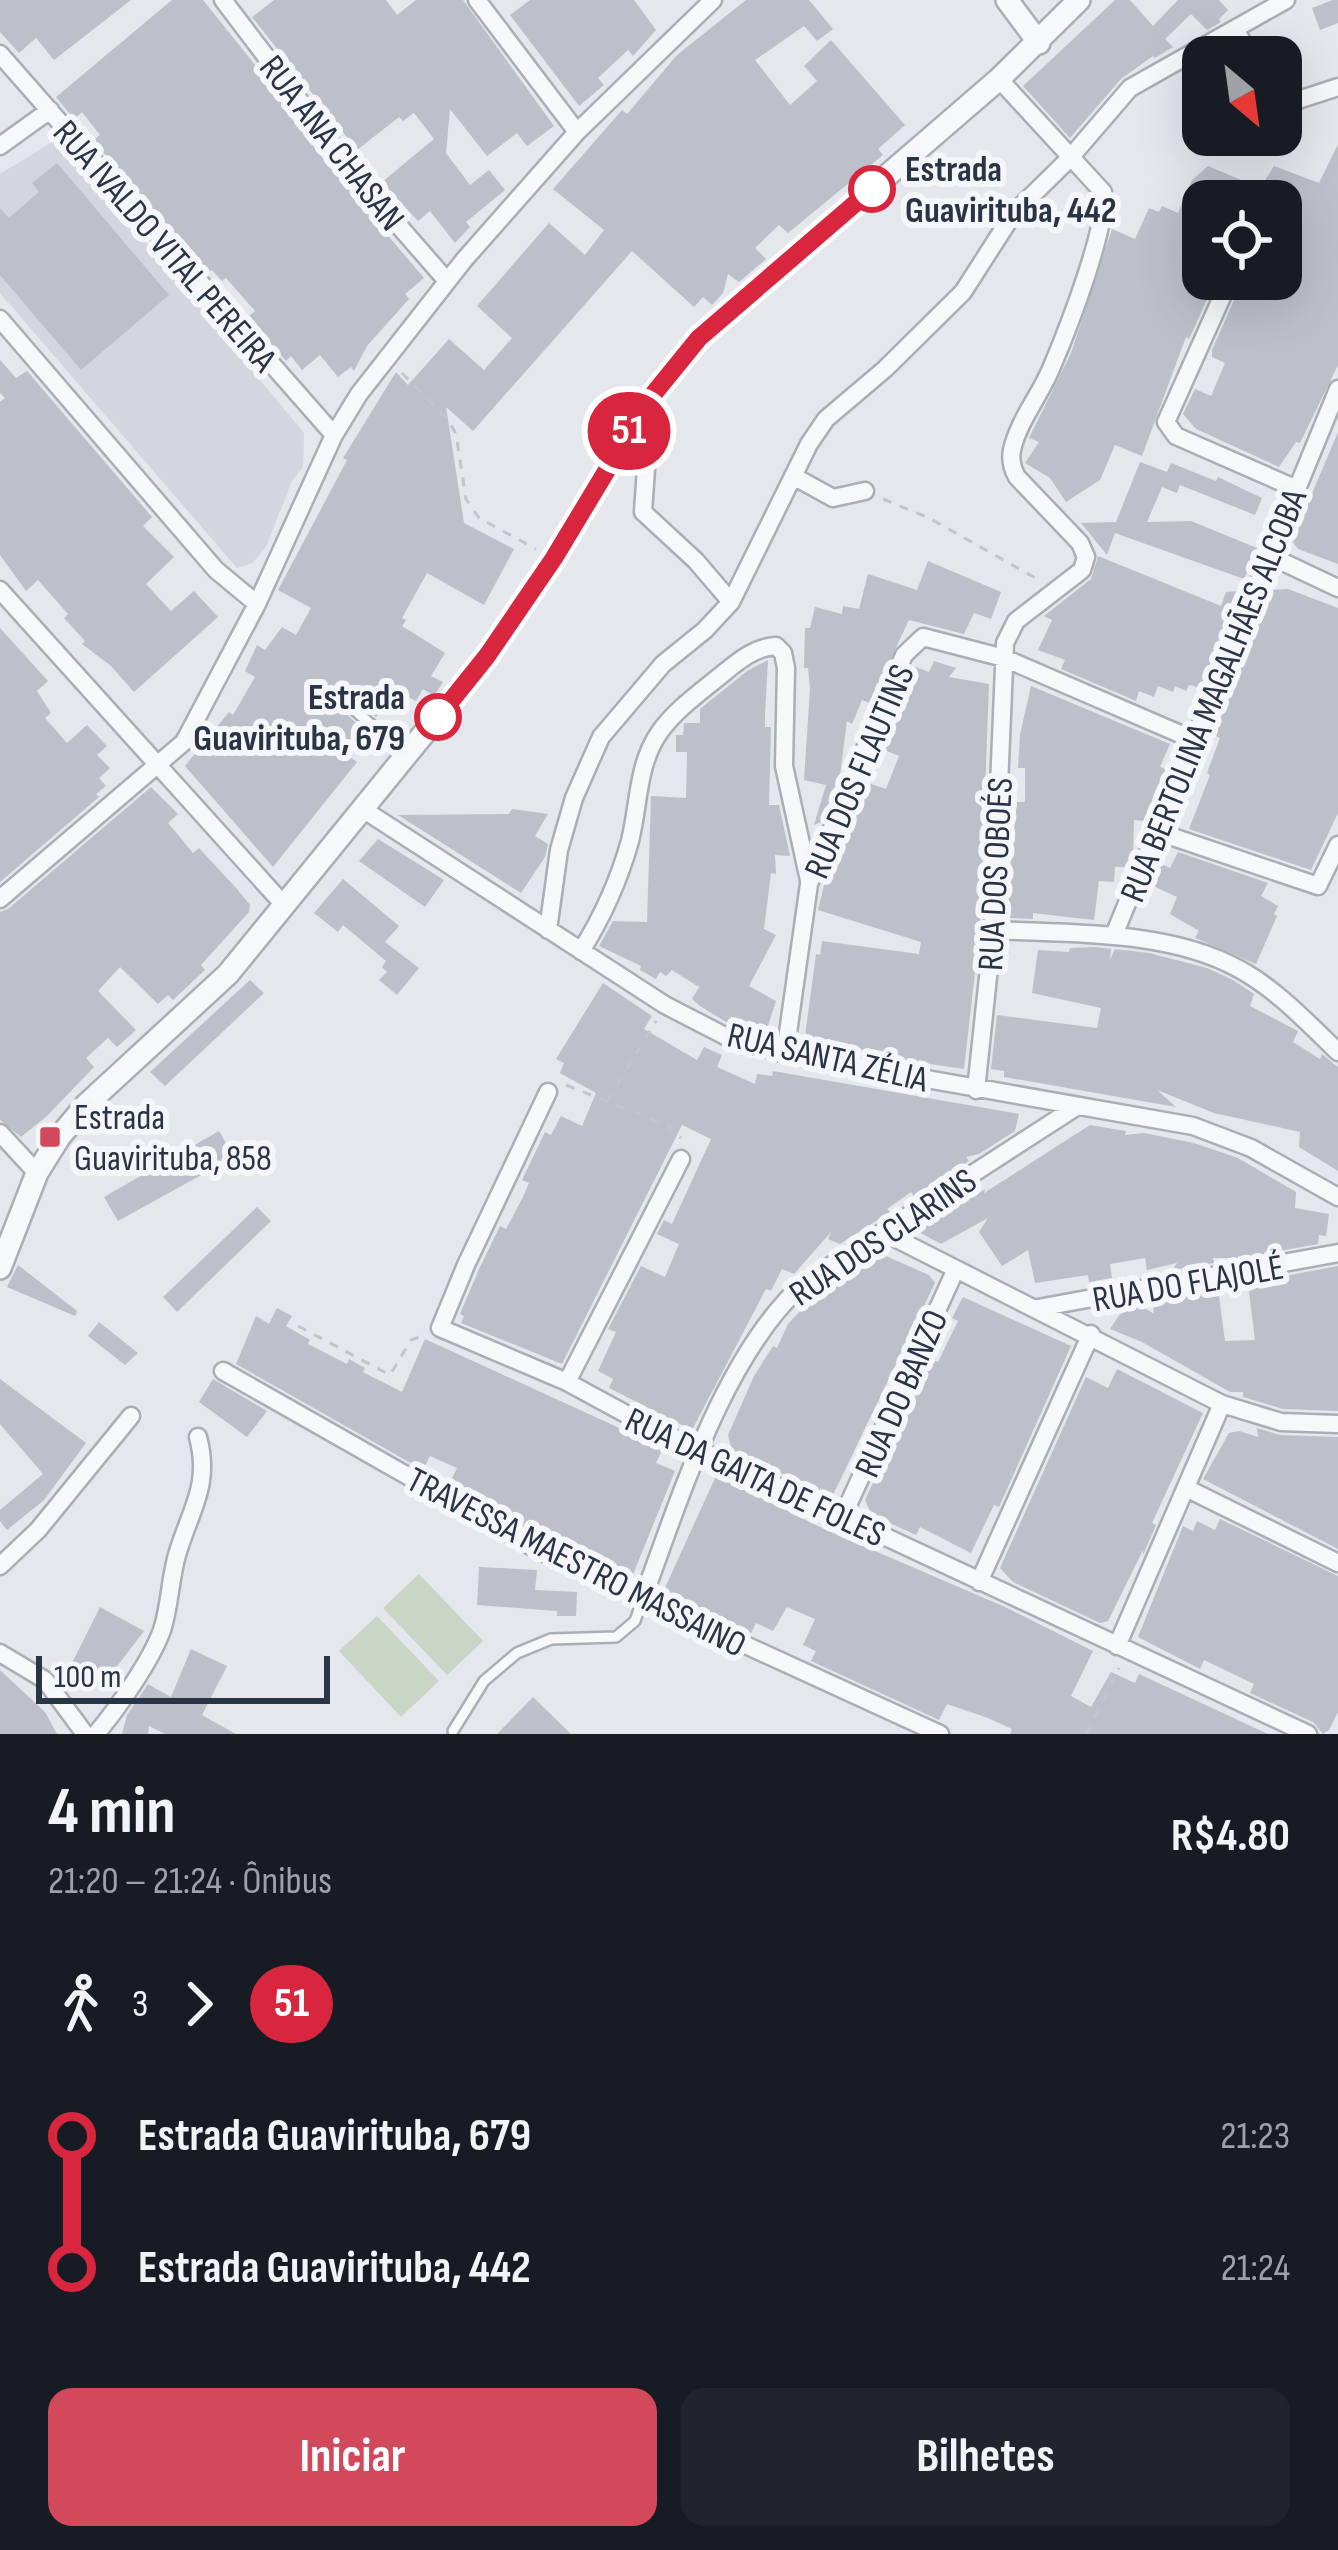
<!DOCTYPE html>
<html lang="pt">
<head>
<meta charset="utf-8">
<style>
	:root { --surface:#171b24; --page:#20242c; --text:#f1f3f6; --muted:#9ea1a6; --accent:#d1495b }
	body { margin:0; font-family:"Sofia Sans Condensed",sans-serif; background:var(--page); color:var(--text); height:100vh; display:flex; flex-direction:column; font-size:45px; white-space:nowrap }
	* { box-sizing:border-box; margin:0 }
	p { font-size:39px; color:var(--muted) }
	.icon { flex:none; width:66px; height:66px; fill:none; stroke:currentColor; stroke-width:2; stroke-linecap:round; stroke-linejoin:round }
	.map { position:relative; height:1734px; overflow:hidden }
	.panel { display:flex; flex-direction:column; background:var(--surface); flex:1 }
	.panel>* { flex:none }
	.badge { padding:0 24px; border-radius:39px; font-size:42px; line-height:78px }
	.needle { width:78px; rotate:151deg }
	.controls { position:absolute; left:1182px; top:36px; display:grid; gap:24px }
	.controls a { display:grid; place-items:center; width:120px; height:120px; border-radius:24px; background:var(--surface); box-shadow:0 12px 48px #0002; font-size:60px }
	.scale { position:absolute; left:36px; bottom:30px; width:294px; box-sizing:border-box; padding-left:12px; border:6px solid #2b3445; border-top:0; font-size:33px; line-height:42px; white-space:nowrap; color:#2b3445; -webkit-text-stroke:9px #f4f6f9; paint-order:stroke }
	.map>.badge { position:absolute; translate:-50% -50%; box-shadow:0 0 0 6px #fff }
	.legs { display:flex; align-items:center; gap:18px; height:132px; padding:0 48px; font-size:39px }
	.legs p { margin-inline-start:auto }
	.overview { display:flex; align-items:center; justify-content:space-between; height:204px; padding:0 48px }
	h1 { font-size:66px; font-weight:700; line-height:90px }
	.action { display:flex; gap:24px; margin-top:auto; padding:24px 48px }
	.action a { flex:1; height:138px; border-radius:24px; background:var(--accent); color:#fff; font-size:48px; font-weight:700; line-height:138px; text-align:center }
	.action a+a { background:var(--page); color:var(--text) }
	ul { padding:0 48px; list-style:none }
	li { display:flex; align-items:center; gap:42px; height:132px; font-size:45px }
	li i { display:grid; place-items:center; width:18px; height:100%; margin:0 15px; background:currentColor }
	li i::after { content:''; width:30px; height:30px; margin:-15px; border:9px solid; border-radius:50%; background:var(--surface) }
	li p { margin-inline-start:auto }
	li:first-child i { background:linear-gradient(#0000 50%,currentColor 0) }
	li:last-child i { background:linear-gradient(currentColor 50%,#0000 0) }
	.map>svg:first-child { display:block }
	.built { fill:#d2d6de }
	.green { fill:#c9d6c5 }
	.building { fill:#bbc0ca }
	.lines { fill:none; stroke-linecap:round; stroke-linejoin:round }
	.service-casing { stroke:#a9aeb7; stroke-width:14 }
	.minor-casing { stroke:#a9aeb7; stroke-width:21 }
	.tertiary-casing { stroke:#a9aeb7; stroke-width:26 }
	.path { stroke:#c2c5cb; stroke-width:3; stroke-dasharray:9 9; stroke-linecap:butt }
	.service { stroke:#f7f8fa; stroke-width:9 }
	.minor { stroke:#f7f8fa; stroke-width:16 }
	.tertiary { stroke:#f7f8fa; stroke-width:21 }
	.line-1-casing { stroke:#fff; stroke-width:27 }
	.line-1 { stroke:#d7263d; stroke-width:18 }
	.stop-1-dot { fill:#fff; stroke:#d7263d; stroke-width:6 }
	.poi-dot { fill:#d1495b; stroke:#f4f6f9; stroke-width:4.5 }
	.labels { text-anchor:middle; stroke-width:12; stroke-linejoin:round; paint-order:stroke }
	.street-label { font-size:36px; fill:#2b3445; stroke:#f4f6f9 }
	.stop-label { font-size:36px; font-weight:bold; fill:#2b3445; stroke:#f4f6f9; text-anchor:start }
	.poi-label { font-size:36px; fill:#2b3445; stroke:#f4f6f9; text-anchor:start }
</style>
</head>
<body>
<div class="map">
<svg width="1338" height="1734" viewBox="0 0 1338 1734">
	<rect width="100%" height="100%" fill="#e4e7ec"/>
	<path class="built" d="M59,138L304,433L303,467L292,481L266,547L252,563L237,568L0,293V174Z"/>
	<path class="green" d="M419,1574L483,1641L447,1675L383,1608Z
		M377,1616L439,1681L401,1717L339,1651Z"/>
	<path class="building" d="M0,0H131L54,60L36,38L19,53L0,32Z
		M172,0H203L285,102L281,105L324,160L424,278L405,294L409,299L367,346L354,371L351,367L338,377L320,355L302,370L291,356L286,361L248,317L255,311L226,278L222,281L212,270L208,272L93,141L100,135L82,112L74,119L56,97Z
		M274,0H386L397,15L416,0H463L554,126L527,146L517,133L487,156L450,109L446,153L470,185L489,170L505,190L466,222L470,227L455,243L430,211L418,221L382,182L434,139L414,113L403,121L399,117L357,150L252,17Z
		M530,0H634L656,30L633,56L628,50L598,78L604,85L579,106L510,15Z
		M746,0H809L833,29L817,41L804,26L755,60L790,105L817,81L804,66L831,40L905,125L878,149L883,155L788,233L779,225L755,248L766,259L739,282L728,274L723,293L712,305L703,297L694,307L632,251L473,431L446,407L464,523L514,549L484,605L427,573L402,618L406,620L402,626L445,653L431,676L443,682L434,696L423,689L416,701L396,691L376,717L356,700H345L343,711L365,731L346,754L357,762L273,867L185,766L229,712L233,715L255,677L245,671L257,645L265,650L282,627L296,635L311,608L278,590L347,460L343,458L396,372L408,385L449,339L484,370L512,338L477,306L549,223L585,255L604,230L553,189L622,110L627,114L677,55Z
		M1115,0H1130L1153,26L1178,0H1219L1228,10L1219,19L1221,22L1207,30L1191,14L1165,39L1173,47L1155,58L1153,56L1121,79L1070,138L1023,86Z
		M1333,0H1338V23L1320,30L1312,8Z
		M1338,144V365L1300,443L1296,442L1279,467L1196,429L1183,414L1195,389L1211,396L1225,363L1212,357V350L1239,289L1249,293L1255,279H1281V255L1300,214L1281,205V201H1203V279L1216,280L1189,339L1186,337L1142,456L1115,445L1100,480L1066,502L1050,478L1025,463L1039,442L1029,438L1071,353L1112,229L1135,239L1149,208L1159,212L1162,206L1178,213L1192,180L1208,166L1260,188L1274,166L1319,183Z
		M57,163L169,295L81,370L0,275V208L9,218L39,192L32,183Z
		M0,360L16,378L27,371L152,517L143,526L174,557L146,584L171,611L194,591L218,617L134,692L111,666L82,644L85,641L64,618L68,614L38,580L26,591L0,555V402L5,398L0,393Z
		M1338,432V564L1298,549L1292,541Z
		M1140,462L1167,472L1171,463L1216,481L1218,477L1262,498L1255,515L1180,485L1177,493L1162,487L1147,522L1191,521L1257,548L1244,579L1115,533L1107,555L1081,523L1116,522Z
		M1098,556L1221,606L1226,592L1241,591L1202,688L1189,685L1186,691L1175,686L1173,692L1158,686L1154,697L1139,691L1136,701L1061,669L1065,660L1038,650L1052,620L1044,616L1091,579Z
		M928,561L1001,592L991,619L974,613L964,634L909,620L870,703L862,700L852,724L847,721L840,775L821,822L814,825L826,785L804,780L810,689L808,668H804L805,628H810L815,607L842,614L843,606L859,609L868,574L917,590Z
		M1288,589L1338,608V813L1311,870L1189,829L1210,775L1207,773L1220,738L1214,735L1227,701L1224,699L1269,590Z
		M0,628L48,681L37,691L51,713L45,718L67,743L87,725L107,746L97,755L110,768L99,778L106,786L96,794L99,797L0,882Z
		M768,660L765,714V727H771L769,805H779L790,856L775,855L776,874L771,873L764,929L776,935L749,986L776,1001L765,1035L726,1022L700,1006L692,999L699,987L672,970L666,976L660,972L656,979L640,970L641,966L599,946L613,921L647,922L651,796L686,798L687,752H676V735H683L684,723H700V709L747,671Z
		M934,661L956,668L949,677L989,684L980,929L964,1069L861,1054L862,1049L822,1042V1048L804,1044L816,954L820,955L822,941L919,954L921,942L818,910L824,885L859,807L854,809L865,782L886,789L899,756L882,749L913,666L929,672Z
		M1031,686L1170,744L1160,767L1166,769L1144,821L1134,820L1133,855L1128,867H1115L1114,882L1099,881L1094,920L1033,913V919L1011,918L1006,912L1017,802H1025V768H1018L1020,735Z
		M151,787L178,814L168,823L193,853L199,848L237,889L250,905L249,912L201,965L205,970L173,1000L168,995L158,1004L120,967L98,991L136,1030L117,1047L108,1038L86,1058L94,1067L47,1116L21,1137L0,1120V912L8,909Z
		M512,809L548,814L535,836L548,844L545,857L521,893L398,815L509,814Z
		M378,839L444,880L425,907L359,861Z
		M1178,852L1268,883L1261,896L1278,906L1274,914L1277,916L1256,964L1195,938L1199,931L1170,914L1177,897L1149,884L1158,862L1170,868Z
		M343,879L399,926L385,942L419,968L397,995L379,980L387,972L382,967L386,961L343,925L338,932L314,913Z
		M1095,947L1111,949L1110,960L1115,949L1149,953L1207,968L1233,980L1254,994L1250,1006L1298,1031L1293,1042L1320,1059L1322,1054L1338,1067V1171L1299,1147L1300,1132L1214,1113L1157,1090L1176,1107L1004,1077V1071L991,1069L997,1015L1097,1028L1101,1008L1032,993L1038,950L1069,952L1070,948Z
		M250,980L264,993L165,1086L150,1072Z
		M603,983L652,1016L644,1029L697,1060L704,1047L722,1055L717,1067L755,1084L757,1074L772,1076L773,1071L1019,1114L1015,1131L979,1154L966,1157L969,1161L914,1196L911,1192L887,1209L890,1212L840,1244L828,1239L831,1232L794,1274L782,1269L771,1291L766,1289L692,1430L609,1388L613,1379L598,1371L616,1332L608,1329L641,1266L665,1277L679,1244L657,1234L664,1220L672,1224L711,1139L682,1125L562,1364L461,1323L464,1316L460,1314L480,1267L500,1226L506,1229L523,1197L529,1183L522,1180L545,1132L551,1135L561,1116L582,1126L596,1093L560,1073L564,1063L556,1059Z
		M1090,1125L1126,1131L1125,1135L1144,1133L1194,1143L1238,1158L1296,1192L1295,1208L1329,1214L1326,1236L1319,1235L1318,1244L1242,1258H1213L1214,1263L1172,1270L1177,1263L1147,1270L1145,1258L1110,1264L1112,1278L1089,1282L1088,1275L1035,1283L1028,1250L1002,1266L979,1232L988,1218L941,1244L917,1231L958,1198L960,1204L985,1189L984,1193Z
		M219,1131L234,1157L118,1221L104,1197Z
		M257,1207L271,1221L177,1312L163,1297Z
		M879,1253L929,1275L935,1283L832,1497L732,1450L728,1435L754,1376L773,1346L777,1348L788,1324L813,1297Z
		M18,1265L77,1311L75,1316L7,1287Z
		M1338,1266V1411L1283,1409L1243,1397V1392H1230L1142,1342L1110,1329L1126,1305L1137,1303L1154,1314L1152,1300L1218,1288L1225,1341L1255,1340L1248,1283Z
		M963,1297L1071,1346L999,1507L994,1505L971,1553L920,1527L916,1535L881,1519L870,1511L865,1500L931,1359L938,1362L958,1321L952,1318Z
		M277,1308L292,1316L286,1326L310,1340L308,1344L347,1364L349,1359L365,1368L363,1372L402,1392L425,1339L663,1448L656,1463L675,1471L632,1577L544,1539L449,1485L457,1468L430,1456L423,1470L236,1364L256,1316L269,1324Z
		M99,1322L138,1353L125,1365L88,1336Z
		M1117,1369L1203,1413L1152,1523L1156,1525L1143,1555V1550L1108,1621L1100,1623L1013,1582L1000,1568L1086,1377L1108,1388Z
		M0,1379L86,1443L44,1500L7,1530L0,1521V1510L43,1474L0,1424Z
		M213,1379L267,1411L247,1437L199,1402Z
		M1257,1428L1280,1435L1338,1437V1549L1203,1479L1229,1433L1239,1431L1258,1437Z
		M716,1476L824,1529L1005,1607L1093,1651L1071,1696L1091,1707L1111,1672L1135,1683L1139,1674L1268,1734H1010L1012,1729L988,1718L947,1704L939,1720L811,1661L816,1651L803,1645L815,1619L787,1607L773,1631L756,1623L751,1633L687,1603L664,1590Z
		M1220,1519L1338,1576V1712L1329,1730L1323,1734L1313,1722L1250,1693L1254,1684L1204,1660L1200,1669L1138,1637L1183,1526L1193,1531L1197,1521L1215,1530Z
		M479,1567L537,1570L535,1590L577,1592L576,1616H557V1611L477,1605Z
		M100,1607L144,1631L112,1673L102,1666L90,1687L67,1673Z
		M191,1649L227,1666L202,1715L236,1734H165L149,1726L148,1734H122L127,1715L148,1684L171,1697Z
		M0,1670L45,1712L57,1734H0Z
		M533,1697L571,1734H497Z"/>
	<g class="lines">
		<g class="service-casing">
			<path id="service" d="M351,707L406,755
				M453,1731L484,1681L517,1653L551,1639L616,1637L635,1621L643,1598"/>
		</g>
		<g class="minor-casing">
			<path id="minor" d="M223,0L365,187L447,281
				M477,0L577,132
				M1235,29L1251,57
				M0,54L334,435
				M1281,102L1289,103L1338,87
				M0,146L50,110
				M1230,279L1166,422L1176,436L1297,489
				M0,319L216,570L257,604
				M651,398L643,512L696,561L731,602
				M793,476L833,498L865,491
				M1268,555L1338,588
				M0,590L284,905
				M361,808L665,1005L725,1036L785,1054L1193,1126L1251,1148L1338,1197
				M1158,832L1318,886L1338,845
				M0,899L184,742L257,604L334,435L359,394L464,260L577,132L713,0
				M548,930L559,850L574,798L601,737L663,664L705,630L731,602L809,444L826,419L885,369L963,292L1013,214L1069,159L1130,88L1286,0
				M993,930C1072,934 1168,930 1239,969C1276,989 1308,1023 1338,1052
				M1114,935L1338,389
				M581,951C603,916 619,880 630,841C639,805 637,765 659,733C674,711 699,693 720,676C737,662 754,647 776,646L783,653L786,668L784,766L809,880
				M785,1054L809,884L904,655L923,637L1004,658L1194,740
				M976,1090L993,930L1005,643L1016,621L1082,570L1086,557L1080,543L1017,477C1012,468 1010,460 1012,450C1019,419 1042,393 1053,364C1067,331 1109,224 1103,192L999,79
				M548,1092L466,1265L440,1328L567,1382L648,1426L1308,1734
				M0,1133L37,1173
				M883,1232L1222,1404L1281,1422L1338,1424
				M1038,1308L1338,1253
				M223,1371L538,1550L940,1734
				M567,1382L681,1159
				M1188,1489L1338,1563
				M843,1516L956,1269
				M0,1566L38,1530L131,1416
				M979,1582L1091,1334
				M643,1598C680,1499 724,1354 804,1283L1076,1107
				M1117,1646L1222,1404
				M0,1653L45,1680L85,1734
				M96,1734C117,1709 151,1661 162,1630C170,1606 170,1579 177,1555C190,1510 211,1486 198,1437"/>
		</g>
		<g class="tertiary-casing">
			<path id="tertiary" d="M1007,0L1039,43
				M0,1268L37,1173L60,1136L87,1104L228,974L487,656L554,558L651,397L699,338L999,79L1079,0"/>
		</g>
		<path class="path" d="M402,373L448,420L456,434L466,499L479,518L536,549
			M883,499L929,518L1039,580
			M566,1085L669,1126L681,1138
			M608,1100L656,1021
			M298,1326L390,1375L411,1340L422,1336
			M1086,1734L1119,1668"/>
		<use href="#service" class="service"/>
		<use href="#minor" class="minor"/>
		<use href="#tertiary" class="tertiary"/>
	</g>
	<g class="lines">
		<g class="line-1-casing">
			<path id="line-1" d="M438,717L487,656L554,558L651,397L699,338L872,189"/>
		</g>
		<use href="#line-1" class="line-1"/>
	</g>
	<g class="stop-1-dot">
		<circle cx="872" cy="189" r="21"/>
		<circle cx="438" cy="717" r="21"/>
	</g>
	<rect class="poi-dot" x="38" y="1125" width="24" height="24" rx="6"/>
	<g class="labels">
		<g class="street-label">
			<text transform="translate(333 142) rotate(52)" y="13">RUA ANA CHASAN</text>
			<text transform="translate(166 245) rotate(49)" y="13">RUA IVALDO VITAL PEREIRA</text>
			<text transform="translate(1212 695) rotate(-68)" y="13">RUA BERTOLINA MAGALHÃES ALCOBA</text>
			<text transform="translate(858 771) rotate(-67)" y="13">RUA DOS FLAUTINS</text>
			<text transform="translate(994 874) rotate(-87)" y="13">RUA DOS OBOÉS</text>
			<text transform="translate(828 1056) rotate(13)" y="13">RUA SANTA ZÉLIA</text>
			<text transform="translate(882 1236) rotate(-34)" y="13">RUA DOS CLARINS</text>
			<text transform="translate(1188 1282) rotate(-10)" y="13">RUA DO FLAJOLÉ</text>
			<text transform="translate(900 1393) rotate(-66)" y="13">RUA DO BANZO</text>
			<text transform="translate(756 1476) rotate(25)" y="13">RUA DA GAITA DE FOLES</text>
			<text transform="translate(577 1561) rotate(27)" y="13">TRAVESSA MAESTRO MASSAINO</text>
		</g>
		<g class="stop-label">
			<text x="905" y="181">Estrada<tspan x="905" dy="41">Guavirituba, 442</tspan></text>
			<text x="405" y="709" text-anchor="end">Estrada<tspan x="405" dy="41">Guavirituba, 679</tspan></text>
		</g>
		<g class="poi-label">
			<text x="74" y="1129">Estrada<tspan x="74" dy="41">Guavirituba, 858</tspan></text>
		</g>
	</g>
</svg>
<div class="controls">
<a><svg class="needle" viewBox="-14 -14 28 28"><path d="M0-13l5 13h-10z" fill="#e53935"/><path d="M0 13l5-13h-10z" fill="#9ea1a6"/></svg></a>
<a><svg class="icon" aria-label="locate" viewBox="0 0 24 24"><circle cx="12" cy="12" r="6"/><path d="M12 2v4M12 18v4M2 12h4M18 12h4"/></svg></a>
</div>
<div class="scale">100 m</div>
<b class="badge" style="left:629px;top:431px;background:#d7263d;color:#fff">51</b>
</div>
<section class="panel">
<div class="overview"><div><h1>4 min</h1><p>21:20 – 21:24 · Ônibus</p></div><b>R$4.80</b></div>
<div class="legs"><svg class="icon" aria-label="walk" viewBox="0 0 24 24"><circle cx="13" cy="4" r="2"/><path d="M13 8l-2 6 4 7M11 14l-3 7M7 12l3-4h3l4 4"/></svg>3<svg class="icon" aria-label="forward" viewBox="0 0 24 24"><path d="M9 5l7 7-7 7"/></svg><b class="badge" style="background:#d7263d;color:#fff">51</b></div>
<ul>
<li><i style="color:#d7263d"></i><b>Estrada Guavirituba, 679</b><p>21:23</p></li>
<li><i style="color:#d7263d"></i><b>Estrada Guavirituba, 442</b><p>21:24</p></li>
</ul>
<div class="action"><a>Iniciar</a><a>Bilhetes</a></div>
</section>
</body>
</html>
